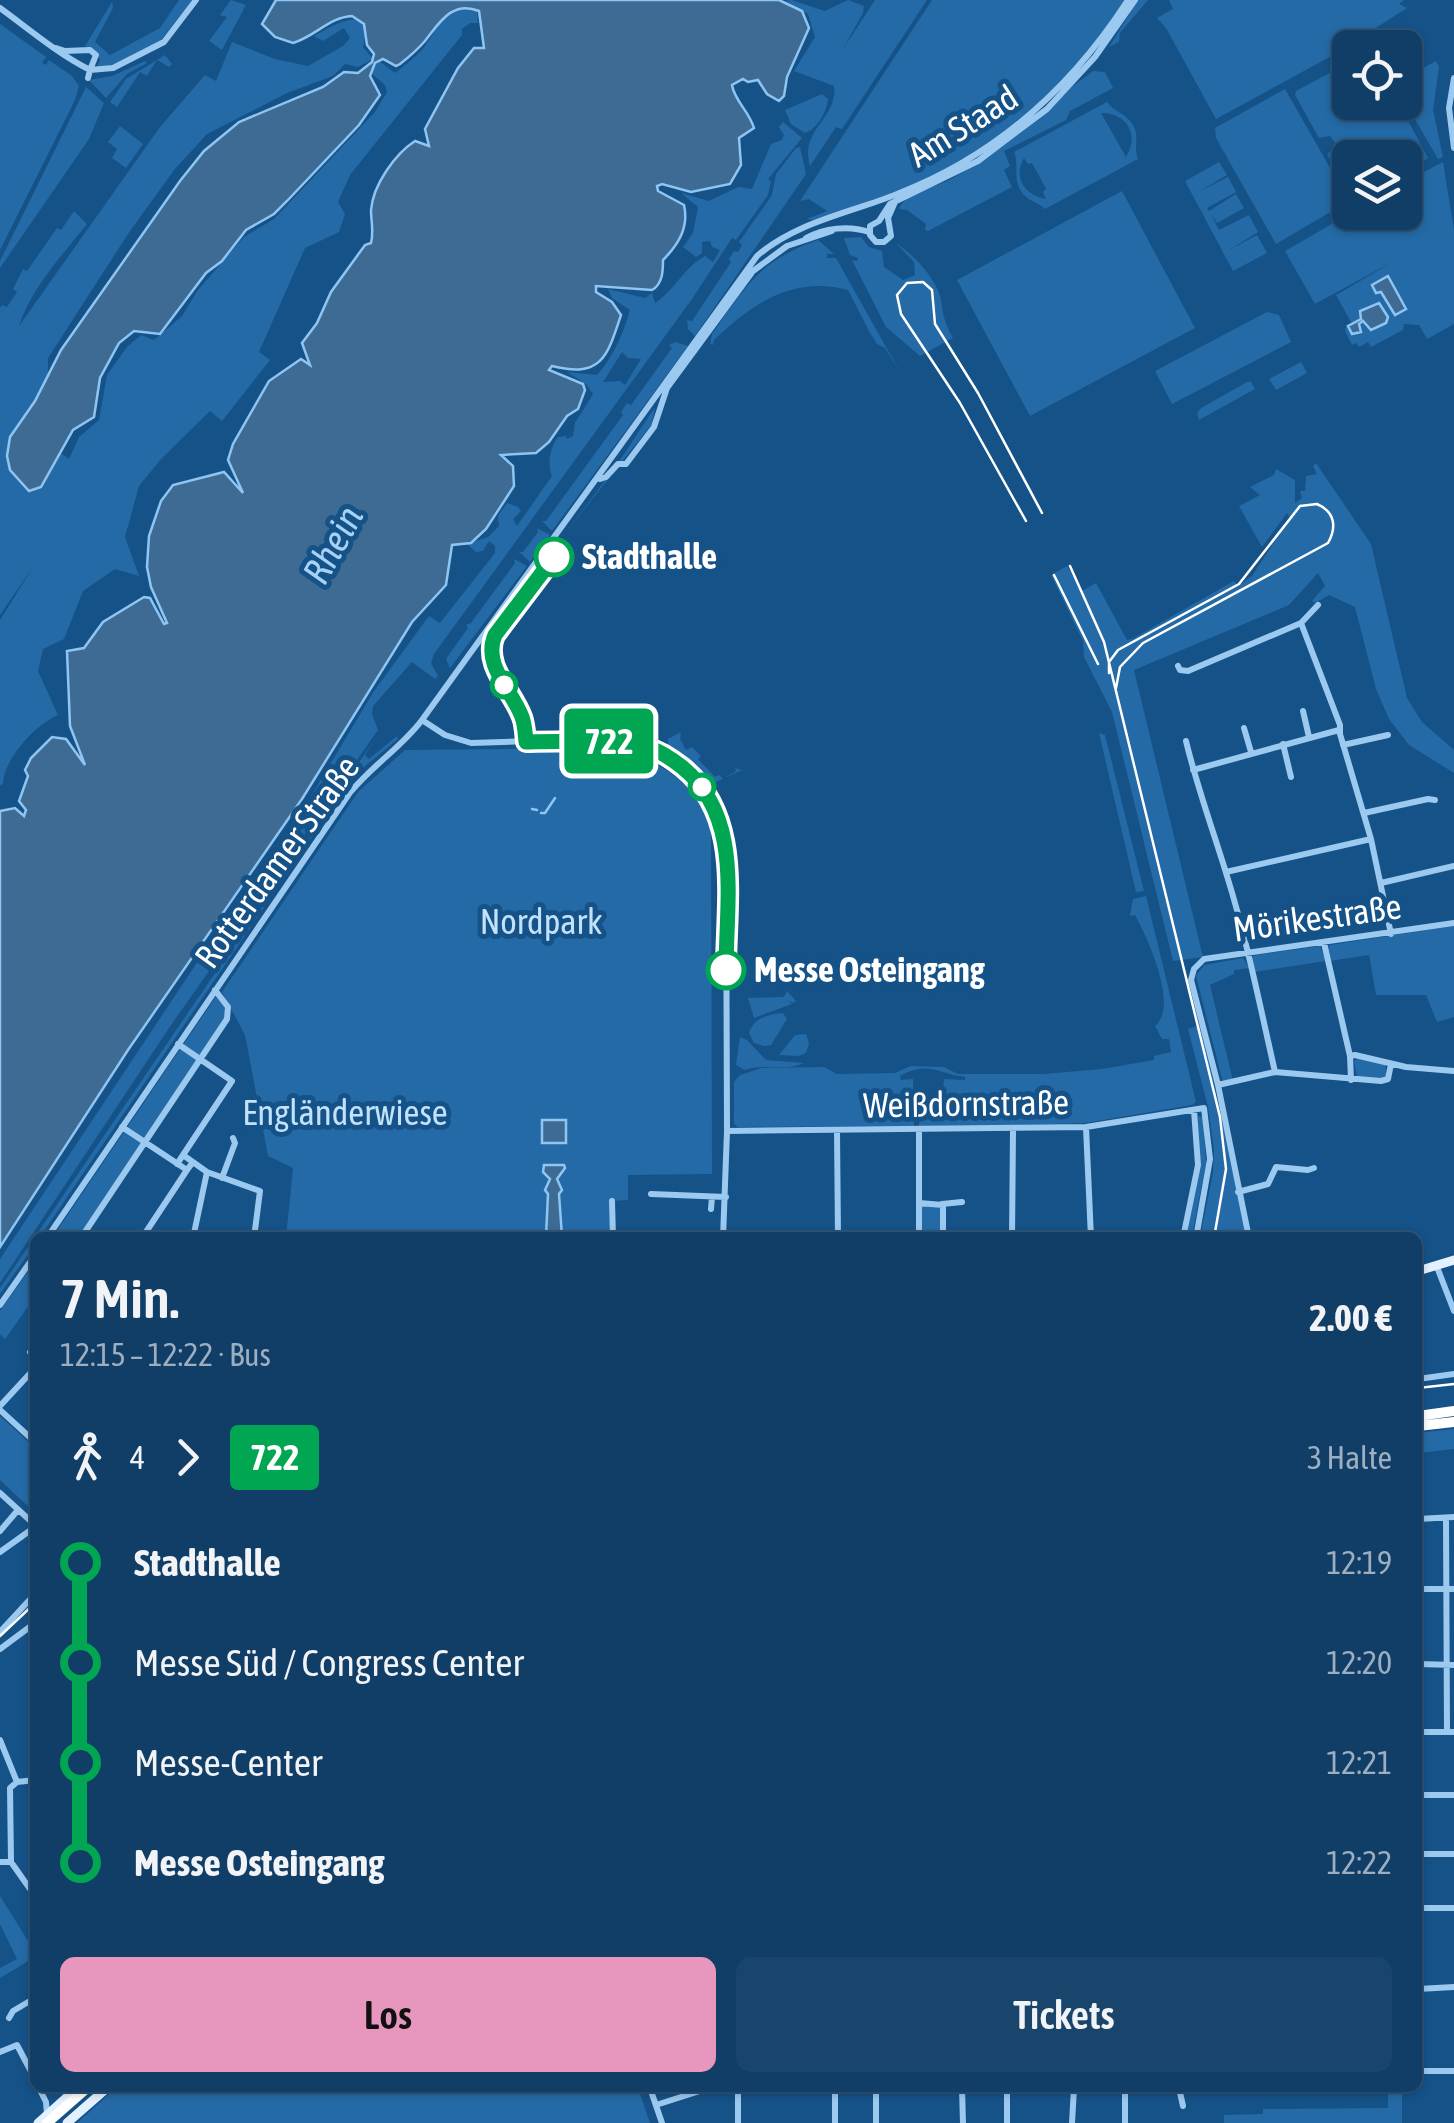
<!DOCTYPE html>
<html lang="de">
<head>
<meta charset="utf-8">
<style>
	:root { --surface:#103e66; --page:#19456c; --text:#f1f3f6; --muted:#9caebf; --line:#30577a; --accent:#e797bd }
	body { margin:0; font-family:"Asap Condensed",sans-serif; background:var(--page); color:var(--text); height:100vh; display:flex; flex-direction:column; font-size:38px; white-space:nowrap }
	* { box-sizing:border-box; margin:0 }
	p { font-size:32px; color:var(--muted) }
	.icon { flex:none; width:55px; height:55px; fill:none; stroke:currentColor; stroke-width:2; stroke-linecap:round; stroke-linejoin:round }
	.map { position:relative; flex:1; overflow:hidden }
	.sheet { position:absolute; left:30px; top:1232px; width:1392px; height:860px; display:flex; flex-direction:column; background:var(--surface); border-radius:15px; box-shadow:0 2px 8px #0004,0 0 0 2px var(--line) }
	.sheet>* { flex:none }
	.badge { padding:0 20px; border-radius:8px; font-size:35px; line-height:65px }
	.fabs { position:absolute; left:1332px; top:30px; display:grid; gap:20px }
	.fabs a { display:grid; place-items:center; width:90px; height:90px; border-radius:15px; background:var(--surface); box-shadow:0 2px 8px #0004,0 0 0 2px var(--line); font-size:50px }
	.map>.badge { position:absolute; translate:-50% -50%; box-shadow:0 0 0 5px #fff }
	.legs { display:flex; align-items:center; gap:15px; height:110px; padding:0 30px; font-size:32px }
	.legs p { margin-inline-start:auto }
	.headline { display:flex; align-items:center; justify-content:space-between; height:170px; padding:0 30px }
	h1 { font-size:55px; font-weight:600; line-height:75px }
	.button { display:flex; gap:20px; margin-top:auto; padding:20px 30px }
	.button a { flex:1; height:115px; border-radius:15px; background:var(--accent); color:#111; font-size:40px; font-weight:600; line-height:115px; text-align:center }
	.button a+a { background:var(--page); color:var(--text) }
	ul { padding:0 30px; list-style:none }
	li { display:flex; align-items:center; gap:35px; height:100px; font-size:38px }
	li i { display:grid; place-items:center; width:15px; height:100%; margin:0 12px; background:currentColor }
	li i::after { content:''; width:25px; height:25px; margin:-12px; border:8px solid; border-radius:50%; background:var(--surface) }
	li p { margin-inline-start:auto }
	li:first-child i { background:linear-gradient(#0000 50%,currentColor 0) }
	li:last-child i { background:linear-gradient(currentColor 50%,#0000 0) }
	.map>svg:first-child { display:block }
	.green { fill:#246aa6; fill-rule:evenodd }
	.water { fill:#3e6b93; stroke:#8ec5f2; stroke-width:2.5 }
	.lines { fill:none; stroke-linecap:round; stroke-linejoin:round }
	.stream { stroke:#8ec5f2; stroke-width:2.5 }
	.minor { stroke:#9cc9ef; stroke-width:6 }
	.major { stroke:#e3f1ff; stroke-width:9 }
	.highway { stroke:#fff; stroke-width:10 }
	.tram { stroke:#fff; stroke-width:2.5 }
	.line-1-casing { stroke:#fff; stroke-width:22 }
	.line-1 { stroke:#00a651; stroke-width:15 }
	.stop-1-dot { fill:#fff; stroke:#00a651; stroke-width:5 }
	.labels { text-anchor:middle; stroke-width:10; stroke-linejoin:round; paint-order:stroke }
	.street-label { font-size:35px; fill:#fff; stroke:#155288 }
	.stop-label { font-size:35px; font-weight:bold; fill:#fff; stroke:#155288; text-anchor:start }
	.park-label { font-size:35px; fill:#c2e1fb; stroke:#155288 }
	.water-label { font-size:38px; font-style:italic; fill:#a7d2f6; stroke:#155288 }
</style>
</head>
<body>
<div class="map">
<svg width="1454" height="2123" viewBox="0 0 1454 2123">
	<rect width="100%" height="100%" fill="#155288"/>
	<path class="green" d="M179,0H192L160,41L108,67H97L100,60L96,51L85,46L112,2L113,8L95,42L110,55L160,28Z
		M231,0L246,5L222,50L209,41L227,17L220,15Z
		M791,0L825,11L848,0L864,6L863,13L843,49L875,0H927L842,129L836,127L810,166C799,129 838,119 834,86L794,71L815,37L808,14L785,1Z
		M932,0H1125C1078,70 1019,132 942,171C901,192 857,205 813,220L807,219L827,211L809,199L800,201Z
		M1138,0H1148L1120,33L1119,42L1109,47Z
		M1169,0H1404L1399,4L1407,8L1337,53L1216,119L1166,28L1157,18L1173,9Z
		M468,6L477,11L478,23H470L462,29V35L350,175L338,202L345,214L339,232L305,248L259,352L270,360L222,421L210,411L161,459L139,486L125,537L139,576L115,569L83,591L64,639L43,649L38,671L58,715C36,724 4,759 3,783L0,786V620L33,567L0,615V308L2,305L7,307L17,292L13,289L23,269L27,271L57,228L61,230L74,211L87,224C63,254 30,290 19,326L160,127L205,75L216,81L232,42L275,59L308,66L343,46L350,38L344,28L323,41L314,36C333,25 375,0 363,47L373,59L358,67L345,64L333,76L287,93L207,134L174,170L128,234L48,358L47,444L69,459L79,437L99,420L107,375L127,347L141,335L154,340L182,316L198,290L244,237L274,219L375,112L387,92L385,85L370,72L379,61L395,73C404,66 413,59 421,51C435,35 443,5 468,6Z
		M0,24L46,57L42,63L46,65L49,60L72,76L79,86L75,100L0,250Z
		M165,55L172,64L169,67L157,60L147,76L140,72L117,107L110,102L126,79Z
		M145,61L147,63L127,74L106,98L89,80L112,76Z
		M1436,61L1439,67L1433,110L1443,157L1438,159L1405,102V78Z
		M1350,62V102L1390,103L1386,105L1390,107L1392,115L1404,113L1428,158L1405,173V158H1350V195L1327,154L1337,145L1330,136L1319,138L1295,95L1296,91Z
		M1093,71L1105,72L1113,88L1070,111L1066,120L1004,151L1010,166L1004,170L1012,187L928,231L925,230L926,224L907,210L899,209C906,191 935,188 951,179C996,156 1031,122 1068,90C1076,83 1085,78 1093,71Z
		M86,87L104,103L89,139L0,268V261Z
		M1285,89L1349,201L1276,244L1216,138L1215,128Z
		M822,94L828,99C827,112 817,129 805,133L791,124L785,110Z
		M1107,102C1114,112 1126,113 1133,125C1140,137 1133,147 1138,159L1045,209C1039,203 1031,202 1024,195C1011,181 1020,166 1014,152ZM1101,113C1127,113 1140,135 1126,157ZM1024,158L1028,164L1032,163L1046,189L1043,192L1046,199C1024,195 1013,177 1024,158Z
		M783,122L802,138L768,179L771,181L768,195L736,240L732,238L692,299L434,654L431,663L438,676L435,679L412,662L373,706L372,714L378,730L169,1028L0,1283V1259L224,922L228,923L247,890L305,806L374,691L429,616L440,623L495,553V546L489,541L483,551L476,552L467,544L488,537L499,526L498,516L507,503L518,507L521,511L513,519L517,526L552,476C547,464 550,448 558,437L566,436L567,439L573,436L575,423L593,394L586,384L567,372L597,375C613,357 624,332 630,310L612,298L608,289L645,298L652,293L655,303C675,290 684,267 705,256L713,262L720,250L712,247L710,241L702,242V253L696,257L683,247L693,233L698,207L681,193L709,201L738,187L752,189L771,144L782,140L784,135L779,127ZM622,352L628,358L641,359L625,385L620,381L603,382Z
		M120,126L143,144L126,168L112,158L117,149L108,142Z
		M800,147L806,174L695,336L688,329L687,320L692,321L731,262L729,259L734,251L738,252L742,245L739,242L772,195L776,174L796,148Z
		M1219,162L1227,175L1198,192L1228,177L1236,192L1207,208L1209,211L1236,194L1244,208L1217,223L1211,214L1219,230L1249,215L1258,232L1229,250L1257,235L1267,253L1233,271L1185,181Z
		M1443,162L1454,230V324L1427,339L1419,325L1404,324L1403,330L1371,347L1368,342L1359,347L1356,343L1352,345L1345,331L1346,326L1352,334L1363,321L1370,330L1362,318L1352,324L1336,295L1396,260L1315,304L1285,251L1351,213L1405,212V182Z
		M1122,191L1195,328L1030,416L957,280Z
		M861,237L869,247L882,251L884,267L903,280L915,275L914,262L896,243C913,254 937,279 941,300C943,315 945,324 953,338L920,356L886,327L852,260L857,261L858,258L850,255L844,238Z
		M818,240L834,254H827V258H836L900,372L885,348L877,344L869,331L848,290C793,275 752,304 714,340L713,345L710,344L712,334C747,285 759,261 818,240Z
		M1267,312L1279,315L1291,342L1172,404L1155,371Z
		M676,342L688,346L552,531L542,521H546L623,415L621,412L627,403L631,405L672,348L669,345Z
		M1301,362L1307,373L1276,390L1269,379Z
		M1247,382H1251L1255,389L1199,420L1197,413L1201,408Z
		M655,407L652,424L566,532L614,469Z
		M1316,463L1371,544L1407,698L1422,722L1454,750V773L1409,745L1389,719L1376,689L1355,607L1329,595L1315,603L1312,601L1325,586L1318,573L1289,605L1134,670L1203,957L1173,961L1112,712L1084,657L1083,641L1051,575L1067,566L1082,591L1096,583L1127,640L1132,639L1234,581L1238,586L1252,576L1290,518L1287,513L1262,547L1239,506L1260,495L1250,487L1274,475L1276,469L1295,480V503L1302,498L1300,491H1305L1306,476L1317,474L1313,466Z
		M537,528L550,535L530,562L519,552H523L538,532Z
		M514,559L527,566L450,668L446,659L468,628L466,625L471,623L515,563Z
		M681,732L680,739L686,750L692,747L701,756L698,759L715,777L719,775L723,779L736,771L735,768L742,770L714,783L668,746V739Z
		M1099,733L1105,735L1144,891L1136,892Z
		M377,736L365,755L369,759L397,736L398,739L364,767L344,790L42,1234L35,1238V1245L0,1294V1288Z
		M598,748C650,754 689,775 711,824L712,1174L628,1175V1200L611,1201L612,1237H286L293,1168L268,1156L245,1035L222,992L358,792L405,750Z
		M1146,896L1196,1102L1192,1105L1085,1123L919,1128V1123L934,1100H941L940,1118L944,1079L965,1080V1077C939,1074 928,1060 900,1076L901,1080L913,1079L914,1126L738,1127L734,1124V1082L740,1075L762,1068L824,1067L837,1074L895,1073L911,1066L944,1067L958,1074H1043L1102,1069L1154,1060V1056L1171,1052L1169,1039H1162L1155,1026C1179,1006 1148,939 1135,915L1130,916L1133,899Z
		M1454,926V1017L1437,1022L1426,995H1376L1369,955L1330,961L1327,948L1330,945Z
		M1320,946L1326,961L1254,972L1252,957L1255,955Z
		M1243,958L1249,968L1234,970V974L1210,985L1233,1081L1223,1083L1196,976L1204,965Z
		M787,991L796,1001L793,1003L787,1000L792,1004L754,1018L748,998L784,997Z
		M217,995L225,1004L227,1015L80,1237L52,1238Z
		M783,1013L787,1019L771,1045L764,1046L754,1043L749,1033C753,1018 769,1014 783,1013Z
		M1201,1025L1248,1237H1200L1213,1173L1214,1149L1208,1107L1188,1029Z
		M806,1034L809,1043L806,1053L798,1056L779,1055L795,1035Z
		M740,1037L747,1040L766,1060L804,1063C785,1072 764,1063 745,1070L736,1065Z
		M1359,1058L1385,1064L1387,1077L1378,1079L1357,1076L1354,1061Z
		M1198,1116L1203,1117L1206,1163L1192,1237L1185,1238L1199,1170Z
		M922,1206H941V1237L922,1238Z
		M35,1262V1297L5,1339L0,1334V1311Z
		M0,1416L35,1448V1513L0,1480Z
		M1454,1429V1449L1418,1453V1433Z
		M0,1896L35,1952V1957L0,1978V1968L17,1959L0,1924Z
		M116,2088H638L650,2123H77Z
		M1388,2088H1402V2123H1224V2115L1263,2114V2109L1388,2108Z"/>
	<path class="water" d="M276,0H779L802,11L809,28L787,77L784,96L779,101L767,94L758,80L748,82L743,79L732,85C734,100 749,111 754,128L739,138L741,165L730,184L691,192L662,184L657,186L658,191L684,205C689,227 679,244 663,260C663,270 663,284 652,290L596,286V292L612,302L621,315C607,358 601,378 552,366L549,370L583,384L585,390L578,409L567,416L549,442L536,453L501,455L513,466L514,486L486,529L471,543L452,545L446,585L412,622L302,799L128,1050L0,1247V811L15,808L24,816L26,810L19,801L28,776L25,770L31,758L52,737L66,739L85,765L70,726L67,651L84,648L103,622L144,597L150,598L164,624L167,623L151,587L147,567L149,536L161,501L173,485L224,472L243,493L228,460L233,444L269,381L301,359L310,365L302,343L317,323L331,292L365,245L371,243C374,231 371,221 371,210C373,185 395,154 415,141L429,146L425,129L458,68L474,48H484L479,11C452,0 439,23 425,41C418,49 409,57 400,64L396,66L383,59L375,63L370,76L380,95L359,125L287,201L274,214L246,230L222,261L206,273L160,334L134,331L119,343L100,378L94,417L73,430L41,487L29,491L10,470L7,456L10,437L35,401L61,350L180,181L204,151L239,122L323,87L344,72L358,73L372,62L374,54L367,45L364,24L352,16C330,17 314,37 293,43L275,37L262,24Z
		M1388,276L1406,309L1395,315L1381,292L1376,293L1372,285Z
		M1379,303L1388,317L1386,323L1371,330L1363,321L1359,324L1361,332L1352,334L1348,326L1361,319L1360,311Z
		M542,1120H566V1143H542Z
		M544,1165H564L565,1168L557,1179L562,1190L559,1194L562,1237H546L548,1194L545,1190L550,1179L543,1172Z"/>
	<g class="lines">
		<path class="stream" d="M532,809L537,810
			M541,813H545L555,798"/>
		<path class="minor" d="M0,8C29,29 58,54 90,70L96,55L90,50L65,51L56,48
			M88,78L90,70L113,68L164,42L196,0
			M1454,78L1449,108L1454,148
			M895,202L888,218L891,236L884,242H876L870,235V226L879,221L890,204L978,161L1047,109L1095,57L1135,0
			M806,238C824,228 849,225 869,232
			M600,479L606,477L618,464H626L654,427L667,388L753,271L787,246L832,231
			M1301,623L1340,725V734L1371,839L1391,934
			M1178,666L1180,670L1188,671L1301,623L1318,605
			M1303,711L1309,737
			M422,720L445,735L471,743L622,738C675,747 720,794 726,847L727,1131L723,1238
			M1244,728L1251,752
			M615,741L644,747
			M1186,741C1197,787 1213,830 1227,876C1247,940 1260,1006 1275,1072L1381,1081L1388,1079L1391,1064
			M1283,744L1291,777
			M1343,745L1388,735
			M1193,770L1339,730
			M1364,813L1428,799L1435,800
			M1226,872L1371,839
			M1381,883L1454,866
			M1324,943L1350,1056
			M178,1044L232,1081L183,1155
			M1351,1080L1350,1056L1355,1055L1406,1067L1454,1071
			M1218,1085L1275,1072
			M122,1127L187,1170L193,1162
			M1086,1127L1091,1238
			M837,1130L838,1238
			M919,1130V1238
			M727,1131L1086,1127L1204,1108L1210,1159L1196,1238
			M177,1164L183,1155L207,1172L260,1191L254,1238
			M222,1178L235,1143L233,1138
			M1238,1192L1268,1184L1276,1167L1308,1170L1314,1168
			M651,1194L726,1197
			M612,1201L613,1238
			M919,1203L943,1205V1238
			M942,1204L962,1202
			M711,1209L712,1197
			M672,1234L723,1235
			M47,1238L349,794C371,766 401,748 422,720L757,256C796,222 850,213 897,194C996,156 1071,88 1128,0
			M81,1238L227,1019L228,1007L215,990
			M142,1238L187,1170
			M193,1238L207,1172
			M653,1238V1234L672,1235
			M1012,1238L1013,1130
			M1183,1238L1198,1165L1194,1110
			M1249,1238L1218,1085L1191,980L1194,969L1204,959L1454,923
			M1437,1267L1454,1311
			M0,1305L35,1255
			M30,1352L35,1358
			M1418,1379L1454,1374
			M0,1406L35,1368
			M0,1410L35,1442
			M0,1493L35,1525
			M1446,1518L1447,1732
			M1418,1519L1454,1517
			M0,1531L18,1510
			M0,1552L35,1527
			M1418,1589H1454
			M0,1632L35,1594
			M0,1649L35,1623
			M1418,1664L1454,1665
			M1418,1732H1454
			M0,1740L17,1782
			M17,1782L10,1788L11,1862L35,1896
			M17,1782L35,1780
			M1418,1795H1454
			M1418,1854H1454
			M0,1862H11
			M1418,1908H1454
			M1418,1989L1454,1987
			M9,2018L13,2011L35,1998
			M0,2052L17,2045L35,2079
			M1418,2071H1454
			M39,2088L46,2102L47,2114
			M650,2088L662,2123
			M835,2088V2123
			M962,2088L963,2123
			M1125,2088V2123
			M1179,2088L1183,2106
			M738,2089V2123
			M656,2105L706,2089L767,2088
			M876,2123V2088
			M1007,2123V2088
			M1072,2123L1074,2088"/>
		<path class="major" d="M1418,1271L1454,1260
			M38,2123L77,2088
			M67,2123L107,2088"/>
		<path class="highway" d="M1418,1416L1454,1411
			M1418,1426L1454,1422
			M47,2123L87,2088"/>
		<path class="tram" d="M1026,521L960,403L901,314L897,295L907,283L923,282L932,290L935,324L978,393L1042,513
			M1070,566L1104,642L1220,1117L1226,1169L1214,1238
			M1054,575L1098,664
			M1109,673V662L1118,650L1239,584L1300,506L1317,504C1335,512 1337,527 1328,543L1143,643L1120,667L1116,688
			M1418,1388L1454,1384
			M0,1636L35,1603"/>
	</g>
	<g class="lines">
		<g class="line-1-casing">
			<path id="line-1" d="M554,557L495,635C482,665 512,690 522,717C525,725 525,733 526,742C567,741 610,739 649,748C660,751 673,760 682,767C743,816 726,901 726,970"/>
		</g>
		<use href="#line-1" class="line-1"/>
	</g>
	<g class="stop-1-dot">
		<circle cx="554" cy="557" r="18"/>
		<circle cx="504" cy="685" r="12"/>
		<circle cx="702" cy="787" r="12"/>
		<circle cx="726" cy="970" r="18"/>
	</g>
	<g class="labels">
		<g class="street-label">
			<text transform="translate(963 126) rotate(-32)" y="12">Am Staad</text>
			<text transform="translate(277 862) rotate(-54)" y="12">Rotterdamer Straße</text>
			<text transform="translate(1317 918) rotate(-8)" y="12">Mörikestraße</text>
			<text transform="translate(966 1104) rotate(-1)" y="12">Weißdornstraße</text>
		</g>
		<g class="stop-label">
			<text x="582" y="569">Stadthalle</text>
			<text x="754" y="982">Messe Osteingang</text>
		</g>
		<g class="park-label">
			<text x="541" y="934">Nordpark</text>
			<text x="345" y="1125">Engländerwiese</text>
		</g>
		<g class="water-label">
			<text transform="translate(333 545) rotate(-61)" y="13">Rhein</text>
		</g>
	</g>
</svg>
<div class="fabs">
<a><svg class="icon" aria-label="locate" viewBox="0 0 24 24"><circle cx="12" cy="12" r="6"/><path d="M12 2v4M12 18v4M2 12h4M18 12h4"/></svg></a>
<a><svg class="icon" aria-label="layers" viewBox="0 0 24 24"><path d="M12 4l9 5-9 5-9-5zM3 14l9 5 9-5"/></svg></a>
</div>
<b class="badge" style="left:609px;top:741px;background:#00a651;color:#fff">722</b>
<section class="sheet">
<div class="headline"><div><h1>7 Min.</h1><p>12:15 – 12:22 · Bus</p></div><b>2.00 €</b></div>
<div class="legs"><svg class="icon" aria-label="walk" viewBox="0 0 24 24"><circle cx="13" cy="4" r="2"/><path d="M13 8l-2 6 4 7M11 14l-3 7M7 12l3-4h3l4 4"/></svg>4<svg class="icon" aria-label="forward" viewBox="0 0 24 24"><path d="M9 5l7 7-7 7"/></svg><b class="badge" style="background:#00a651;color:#fff">722</b><p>3 Halte</p></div>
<ul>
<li><i style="color:#00a651"></i><b>Stadthalle</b><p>12:19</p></li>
<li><i style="color:#00a651"></i><span>Messe Süd / Congress Center</span><p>12:20</p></li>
<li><i style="color:#00a651"></i><span>Messe-Center</span><p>12:21</p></li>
<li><i style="color:#00a651"></i><b>Messe Osteingang</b><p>12:22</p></li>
</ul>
<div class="button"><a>Los</a><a>Tickets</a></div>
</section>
</div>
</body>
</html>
